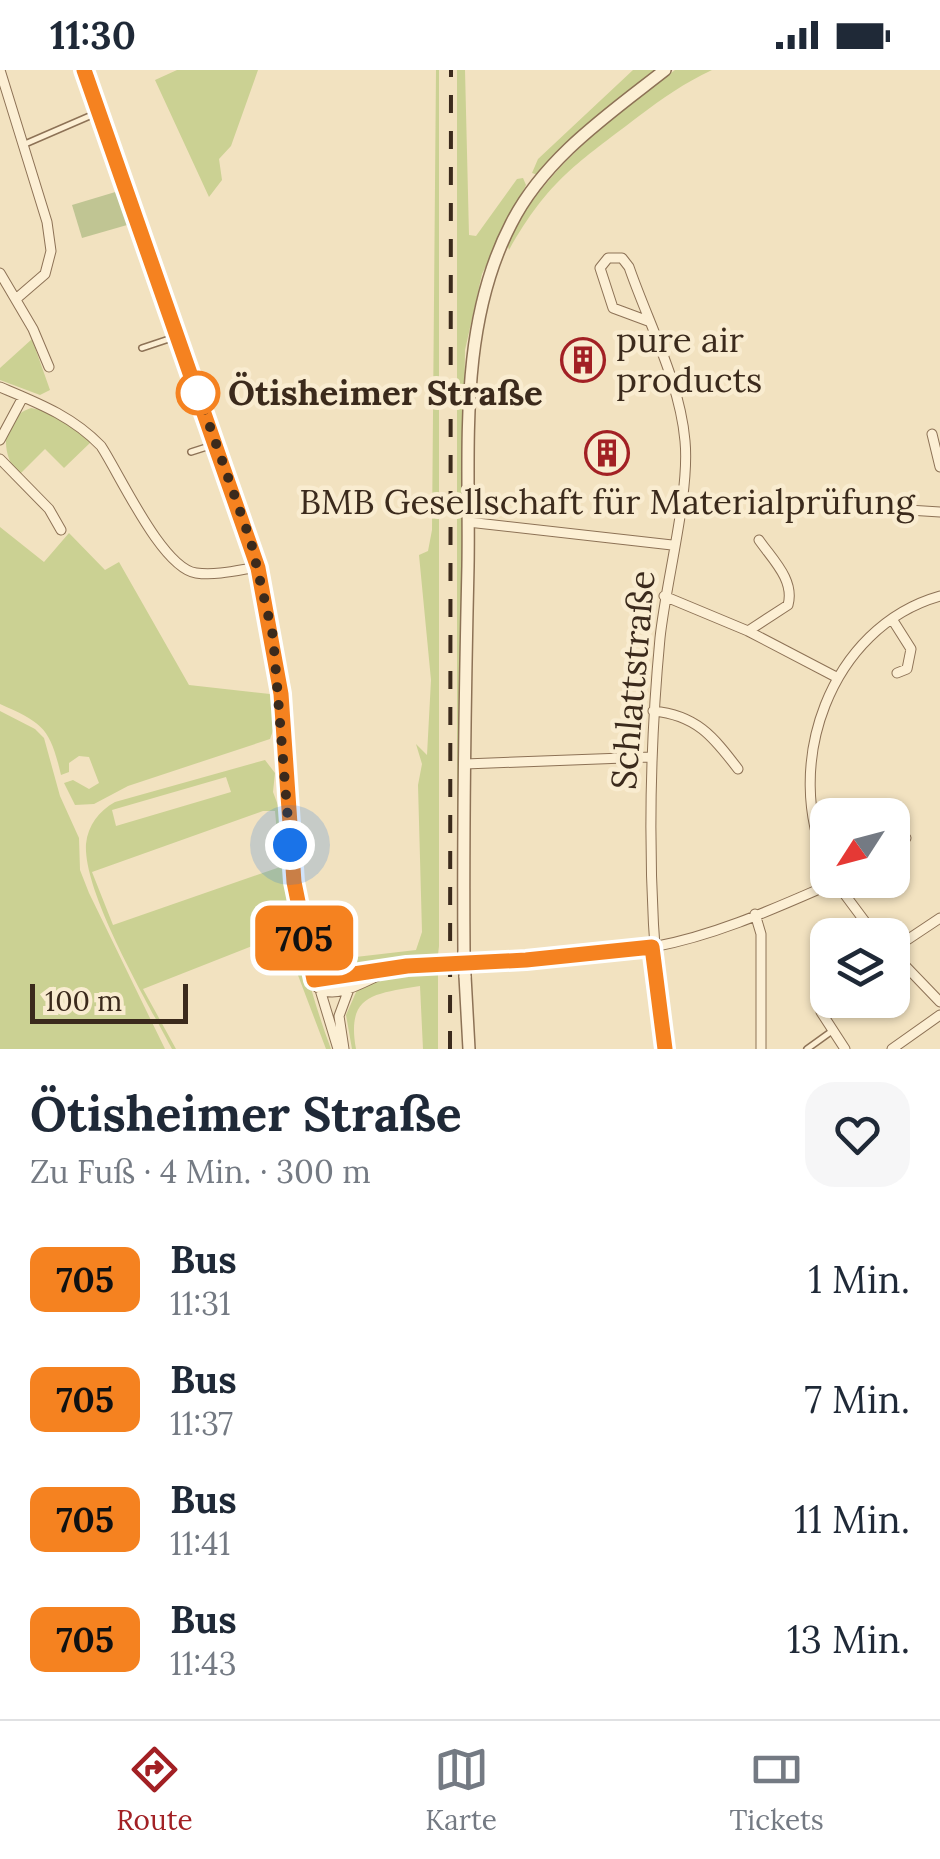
<!DOCTYPE html>
<html lang="de">
<head>
<meta charset="utf-8">
<style>
	:root { --surface:#fff; --page:#f6f6f7; --text:#1f2937; --muted:#747a83; --line:#e0e1e3; --accent:#a22024 }
	body { margin:0; font-family:Lora,serif; background:var(--page); color:var(--text); height:100vh; display:flex; flex-direction:column; font-size:38px; white-space:nowrap }
	* { box-sizing:border-box; margin:0 }
	p { font-size:32px; color:var(--muted) }
	.icon { flex:none; width:55px; height:55px; fill:none; stroke:currentColor; stroke-width:2; stroke-linecap:round; stroke-linejoin:round }
	.map { position:relative; height:979px; overflow:hidden }
	.side { display:flex; flex-direction:column; background:var(--surface); flex:1 }
	.side>* { flex:none }
	.badge { padding:0 20px; border-radius:15px; font-size:35px; line-height:65px }
	.needle { width:65px; rotate:234deg }
	.buttons { position:absolute; left:810px; top:728px; display:grid; gap:20px }
	.buttons a { display:grid; place-items:center; width:100px; height:100px; border-radius:20px; background:var(--surface); box-shadow:0 2px 8px #0004; font-size:50px }
	.scale { position:absolute; left:30px; bottom:25px; width:158px; box-sizing:border-box; padding-left:10px; border:5px solid #3b2a1c; border-top:0; font-size:28px; line-height:35px; white-space:nowrap; color:#3b2a1c; -webkit-text-stroke:8px #f9ecd0; paint-order:stroke }
	.you { position:absolute; width:50px; height:50px; margin:-25px; border:8px solid #fff; border-radius:50%; background:#1a73e8; box-shadow:0 0 0 15px #1a73e833 }
	.map>.badge { position:absolute; translate:-50% -50%; box-shadow:0 0 0 5px #fff }
	.round { display:grid; place-items:center; flex:none; width:105px; height:105px; border-radius:30px; background:var(--page) }
	.summary { display:flex; align-items:center; justify-content:space-between; height:170px; padding:0 30px }
	h1 { font-size:48px; font-weight:700; line-height:75px }
	ul { padding:0; list-style:none }
	li { display:flex; align-items:center; gap:30px; height:120px; padding:0 30px }
	li div { flex:1 }
	li b { display:block; font-size:38px }
	li em { font-style:normal }
	li .badge { min-width:110px; font-weight:700; text-align:center }
	.status { display:flex; justify-content:space-between; align-items:center; height:70px; padding:0 50px; background:var(--surface); direction:ltr }
	.status svg { height:28px; fill:currentColor }
	.menu { display:flex; justify-content:space-around; align-items:center; height:140px; border-top:2px solid var(--line); background:var(--surface); font-size:28px; color:var(--muted) }
	.menu a { display:grid; justify-items:center; gap:5px }
	.menu .active { color:var(--accent) }
	.map>svg:first-child { display:block }
	.green { fill:#cbd193; fill-rule:evenodd }
	.cemetery { fill:#c0c593 }
	.lines { fill:none; stroke-linecap:round; stroke-linejoin:round }
	.service-casing { stroke:#8d7256; stroke-width:8 }
	.minor-casing { stroke:#8d7256; stroke-width:11 }
	.tertiary-casing { stroke:#8d7256; stroke-width:14 }
	.service { stroke:#fcefd4; stroke-width:5 }
	.minor { stroke:#fcefd4; stroke-width:9 }
	.tertiary { stroke:#fcefd4; stroke-width:11 }
	.rail { stroke:#3b2a1c; stroke-width:4; stroke-dasharray:18 18; stroke-linecap:butt }
	.tertiary-bridge-casing { stroke:#8d7256; stroke-width:14; stroke-linecap:butt }
	.tertiary-bridge { stroke:#fcefd4; stroke-width:11 }
	.line-casing { stroke:#fff; stroke-width:22 }
	.line { stroke:#f58220; stroke-width:15 }
	.walk { stroke:#3b2a1c; stroke-width:10; stroke-dasharray:0 18 }
	.stop-dot { fill:#fff; stroke:#f58220; stroke-width:5 }
	.labels { text-anchor:middle; stroke-width:9; stroke-linejoin:round; paint-order:stroke }
	.poi-label { font-size:35px; fill:#3b2a1c; stroke:#f9ecd0; text-anchor:start }
	.stop-label { font-size:35px; font-weight:bold; fill:#3b2a1c; stroke:#f9ecd0; text-anchor:start }
	.street-label { font-size:35px; fill:#3b2a1c; stroke:#f9ecd0 }
</style>
</head>
<body>
<div class="status"><b>11:30</b><svg viewBox="0 0 49 12"><path d="M0 12V9h3v3zM5 12V6h3v6zM10 12V3h3v9zM15 12V0h3v12zM26 1h20v11H26zM47 4h2v5h-2z"/></svg></div>
<div class="map">
<svg width="940" height="979" viewBox="0 0 940 979">
	<rect width="100%" height="100%" fill="#f2e2c0"/>
	<path class="green" d="M177,0H258L231,76L219,89L222,110L209,127L155,10Z
		M436,0H439V876L438,885L342,898L311,850L336,885L347,888L416,880L422,862L418,715L422,694L416,674L427,685L431,610L419,485L428,481L432,460Z
		M457,0H465L469,165L476,166L517,109L523,108L526,115L482,204L465,280L457,876Z
		M633,0H658L593,49L538,105L532,103L538,89Z
		M675,0H712C684,13 663,28 639,46C578,93 549,109 509,180L507,173C545,97 609,51 675,0Z
		M32,269L50,320L40,325L0,310V298Z
		M31,338L51,342L92,371L64,398L45,379L19,405C0,384 0,348 31,338Z
		M0,457L44,492L69,463L105,500L119,492L189,615L270,624L274,658L270,669L128,716L94,734L75,735L64,713L73,710L89,719L99,713L89,687L79,686L69,693V702L61,705C50,658 43,653 0,634Z
		M0,641L35,659L44,668L60,726L79,768L80,800L89,823L165,979H0Z
		M265,690L275,703L273,722L279,738C288,823 301,899 331,979H326L296,900L288,862L143,919L176,979H172C148,933 83,823 86,774C88,755 99,741 115,732ZM226,707L231,722L116,756L112,740ZM263,741H275L280,797L113,855L92,802Z
		M438,901V979H423L420,916C374,924 346,924 356,979H352L346,945L357,920L386,907Z"/>
	<path class="cemetery" d="M122,120L134,153L82,168L72,135Z"/>
	<g class="lines">
		<g class="service-casing">
			<path id="service" d="M25,74L99,42
				M142,278L175,267
				M191,382L216,374
				M892,903L904,895
				M807,979L832,961"/>
		</g>
		<g class="minor-casing">
			<path id="minor" d="M0,0L47,152L51,181L45,204L16,229
				M83,0L258,497L281,624L284,720L301,857L338,979
				M0,203L33,259L49,297
				M648,251L613,238L600,198L608,188H622L629,197C648,252 680,312 685,371C690,423 666,511 660,568C647,706 647,842 665,979
				M0,317C38,333 72,346 101,376C120,405 162,498 196,503C216,506 239,500 258,497
				M932,364L940,397
				M0,370L23,327
				M0,389L49,439L61,460
				M893,439L940,442
				M468,452L672,475
				M664,526L748,561L838,608
				M892,549L911,579L907,599L897,603
				M748,561L788,535C795,510 772,489 759,470
				M653,641C696,645 713,666 738,699
				M465,694L650,687
				M892,785L906,768
				M828,796C781,696 830,557 940,526
				M834,810L875,865
				M755,844L761,864V979
				M892,880L940,848
				M892,882L940,932
				M314,910L381,900
				M318,918C341,933 377,901 402,897C430,892 458,893 486,892C541,890 599,886 653,877C718,865 780,836 840,810
				M821,942L845,979
				M344,979L339,946L349,919
				M892,979L940,945"/>
		</g>
		<g class="tertiary-casing">
			<path id="tertiary" d="M464,883C463,754 465,625 468,496C470,382 457,258 511,154C544,88 609,44 665,0
				M465,906L469,979"/>
		</g>
		<use href="#service" class="service"/>
		<use href="#minor" class="minor"/>
		<use href="#tertiary" class="tertiary"/>
		<path class="rail" d="M450,979L451,0"/>
		<g class="tertiary-bridge-casing">
			<path id="tertiary-bridge" d="M464,883L465,906"/>
		</g>
		<use href="#tertiary-bridge" class="tertiary-bridge"/>
	</g>
	<g class="lines">
		<g class="line-casing">
			<path id="line" d="M84,0L258,498L281,624L294,812L314,910L407,896L526,890L652,877L665,979"/>
		</g>
		<use href="#line" class="line"/>
		<path class="walk" d="M198,323L251,472L273,566L290,775"/>
	</g>
	<defs>
		<g id="building-ring" transform="scale(2.25)"><circle r="9.5" fill="#f9ecd0" stroke="#a22024" stroke-width="1.5"/><path d="M-4-6H4V6H1V3H-1V6H-4ZM-2.5-4.3h1.7v1.8h-1.7ZM.8-4.3h1.7v1.8H.8ZM-2.5-1h1.7V.8h-1.7ZM.8-1h1.7V.8H.8Z" fill="#a22024"/></g>
	</defs>
	<g fill-rule="evenodd">
		<use href="#building-ring" x="583" y="290"/>
		<use href="#building-ring" x="607" y="383"/>
	</g>
	<circle class="stop-dot" cx="198" cy="323" r="20"/>
	<g class="labels">
		<g class="poi-label">
			<text x="616" y="282">pure air<tspan x="616" dy="40">products</tspan></text>
			<text x="607" y="444" text-anchor="middle">BMB Gesellschaft für Materialprüfung</text>
		</g>
		<g class="stop-label">
			<text x="228" y="335">Ötisheimer Straße</text>
		</g>
		<g class="street-label">
			<text transform="translate(633 610) rotate(-85)" y="12">Schlattstraße</text>
		</g>
	</g>
</svg>
<div class="buttons">
<a><svg class="needle" viewBox="-14 -14 28 28"><path d="M0-13l5 13h-10z" fill="#e53935"/><path d="M0 13l5-13h-10z" fill="#747a83"/></svg></a>
<a><svg class="icon" aria-label="layers" viewBox="0 0 24 24"><path d="M12 4l9 5-9 5-9-5zM3 14l9 5 9-5"/></svg></a>
</div>
<div class="scale">100 m</div>
<div class="you" style="left:290px;top:775px"></div>
<b class="badge" style="left:304px;top:868px;background:#f58220;color:#111">705</b>
</div>
<section class="side">
<div class="summary"><div><h1>Ötisheimer Straße</h1><p>Zu Fuß · 4 Min. · 300 m</p></div><a class="round"><svg class="icon" aria-label="heart" viewBox="0 0 24 24"><path d="M12 20l-8-8c-3-5 5-10 8-4 3-6 11-1 8 4z"/></svg></a></div>
<ul>
<li><span class="badge" style="background:#f58220;color:#111">705</span><div><b>Bus</b><p>11:31</p></div><em>1 Min.</em></li>
<li><span class="badge" style="background:#f58220;color:#111">705</span><div><b>Bus</b><p>11:37</p></div><em>7 Min.</em></li>
<li><span class="badge" style="background:#f58220;color:#111">705</span><div><b>Bus</b><p>11:41</p></div><em>11 Min.</em></li>
<li><span class="badge" style="background:#f58220;color:#111">705</span><div><b>Bus</b><p>11:43</p></div><em>13 Min.</em></li>
</ul>
</section>
<nav class="menu">
<a class="active"><svg class="icon" aria-label="directions" viewBox="0 0 24 24"><path d="M12 3l9 9-9 9-9-9zM9 14v-3h6M13 9l2 2-2 2"/></svg>Route</a>
<a><svg class="icon" aria-label="map" viewBox="0 0 24 24"><path d="M3 6l6-2 6 2 6-2v14l-6 2-6-2-6 2zM9 4v14M15 6v14"/></svg>Karte</a>
<a><svg class="icon" aria-label="tickets" viewBox="0 0 24 24"><path d="M3 7h18v10H3zM15 7v10"/></svg>Tickets</a>
</nav>
</body>
</html>
